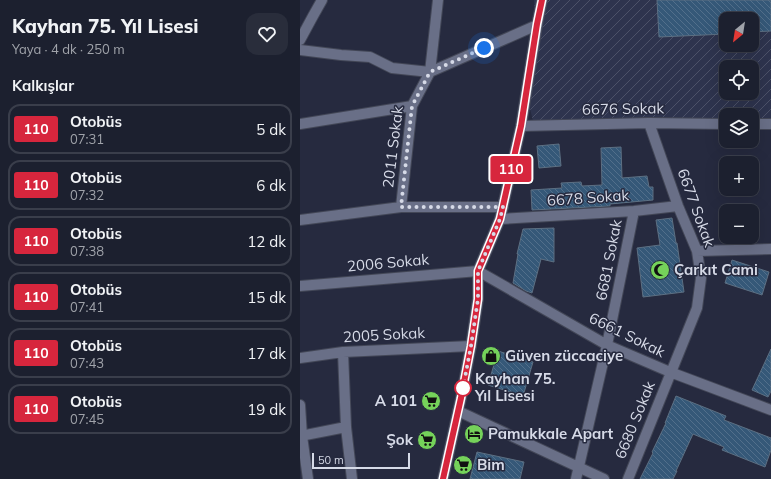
<!DOCTYPE html>
<html lang="tr">
<head>
<meta charset="utf-8">
<style>
	:root { --surface:#1c202f; --page:#292d3b; --text:#f1f3f6; --muted:#a0a3aa; --line:#3a3e4b }
	body { margin:0; font-family:Mulish,sans-serif; background:var(--page); color:var(--text); height:100vh; display:flex; flex-direction:column; font-size:15px; white-space:nowrap }
	* { box-sizing:border-box; margin:0 }
	p { font-size:13px; color:var(--muted) }
	.icon { flex:none; width:22px; height:22px; fill:none; stroke:currentColor; stroke-width:2; stroke-linecap:round; stroke-linejoin:round }
	.map { position:relative; flex:1; overflow:hidden }
	.details { display:flex; flex-direction:column; background:var(--surface); width:300px }
	.details>* { flex:none }
	.badge { padding:0 8px; border-radius:3px; font-size:14px; line-height:26px }
	.needle { width:26px; rotate:210deg }
	.buttons { position:absolute; left:419px; top:12px; display:grid; gap:8px }
	.buttons a { display:grid; place-items:center; width:40px; height:40px; border-radius:8px; background:var(--surface); box-shadow:0 4px 16px #0002,0 0 0 1px var(--line); font-size:20px }
	.scale { position:absolute; left:12px; bottom:10px; width:98px; box-sizing:border-box; padding-left:4px; border:2px solid #d6dae7; border-top:0; font-size:11px; line-height:14px; white-space:nowrap; color:#d6dae7; -webkit-text-stroke:3px #262a3f; paint-order:stroke }
	.you { position:absolute; width:20px; height:20px; margin:-10px; border:3px solid #fff; border-radius:50%; background:#1a73e8; box-shadow:0 0 0 6px #1a73e833 }
	.map>.badge { position:absolute; translate:-50% -50%; box-shadow:0 0 0 2px #fff }
	h2 { padding:0 12px; font-size:15px; line-height:36px }
	.round { display:grid; place-items:center; flex:none; width:42px; height:42px; border-radius:12px; background:var(--page) }
	.head { display:flex; align-items:center; justify-content:space-between; height:68px; padding:0 12px }
	h1 { font-size:19px; font-weight:800; line-height:30px }
	ul { padding:0; list-style:none }
	li { display:flex; align-items:center; gap:12px; height:50px; margin:0 8px 6px; padding:0 4px; border:2px solid var(--line); border-radius:12px }
	li div { flex:1 }
	li b { display:block; font-size:15px }
	li em { font-style:normal }
	li .badge { min-width:44px; font-weight:700; text-align:center }
	main { display:flex; flex:1; min-height:0 }
	.map>svg:first-child { display:block }
	.industrial { fill:url(#industrial-furrows); fill-rule:evenodd }
	.building { fill:url(#building-back-hatch); stroke:#5c6f82 }
	.lines { fill:none; stroke-linecap:round; stroke-linejoin:round }
	.street-casing { stroke:#434757; stroke-width:12 }
	.secondary-casing { stroke:#434757; stroke-width:12 }
	.street { stroke:#696f87; stroke-width:10 }
	.secondary { stroke:#696f87; stroke-width:10 }
	.line-casing { stroke:#fff; stroke-width:9 }
	.line { stroke:#d7263d; stroke-width:6 }
	.walk { stroke:#d6dae7; stroke-width:4; stroke-dasharray:0 7.2 }
	.stop-dot { fill:#fff; stroke:#d7263d; stroke-width:2 }
	.labels { text-anchor:middle; stroke-width:3; stroke-linejoin:round; paint-order:stroke }
	.street-label { font-size:15px; fill:#d6dae7; stroke:#262a3f }
	.poi-label { font-size:15px; font-weight:bold; fill:#d6dae7; stroke:#262a3f; text-anchor:start }
	.stop-label { font-size:15px; font-weight:bold; fill:#d6dae7; stroke:#262a3f; text-anchor:start }
</style>
</head>
<body>
<main>
<section class="details">
<div class="head"><div><h1>Kayhan 75. Yıl Lisesi</h1><p>Yaya · 4 dk · 250 m</p></div><a class="round"><svg class="icon" aria-label="heart" viewBox="0 0 24 24"><path d="M12 20l-8-8c-3-5 5-10 8-4 3-6 11-1 8 4z"/></svg></a></div>
<h2>Kalkışlar</h2>
<ul>
<li><span class="badge" style="background:#d7263d;color:#fff">110</span><div><b>Otobüs</b><p>07:31</p></div><em>5 dk</em></li>
<li><span class="badge" style="background:#d7263d;color:#fff">110</span><div><b>Otobüs</b><p>07:32</p></div><em>6 dk</em></li>
<li><span class="badge" style="background:#d7263d;color:#fff">110</span><div><b>Otobüs</b><p>07:38</p></div><em>12 dk</em></li>
<li><span class="badge" style="background:#d7263d;color:#fff">110</span><div><b>Otobüs</b><p>07:41</p></div><em>15 dk</em></li>
<li><span class="badge" style="background:#d7263d;color:#fff">110</span><div><b>Otobüs</b><p>07:43</p></div><em>17 dk</em></li>
<li><span class="badge" style="background:#d7263d;color:#fff">110</span><div><b>Otobüs</b><p>07:45</p></div><em>19 dk</em></li>
</ul>
</section>
<div class="map">
<svg width="471" height="479" viewBox="0 0 471 479">
	<defs>
		<pattern id="industrial-furrows" width="10" height="10" patternUnits="userSpaceOnUse"><rect width="10" height="10" fill="#2e344e"/><path d="M-1 1l2-2M0 10L10 0M9 11l2-2" fill="none" stroke="#4c5168"/></pattern>
		<pattern id="building-back-hatch" width="6" height="6" patternUnits="userSpaceOnUse"><rect width="6" height="6" fill="#355878"/><path d="M-1 5l2 2M0 0l6 6M5-1l2 2" fill="none" stroke="#526f8b"/></pattern>
	</defs>
	<rect width="100%" height="100%" fill="#262a3f"/>
	<path class="industrial" d="M234,0H471V124H452V115H426V124L234,125L226,92L235,15ZM426,19H452V45H426ZM426,67H452V93H426Z"/>
	<path class="building" d="M357,0H471V31L452,32V19H426V34L359,37Z
		M259,144L261,166L239,168L237,146Z
		M321,147L322,178L347,176L349,187H353V200L310,204V206L232,210L231,190L262,188L261,183L281,182L282,186L302,185L301,148Z
		M372,218L376,243H377L384,292L343,297L337,248L360,245L356,220Z
		M254,228V262L241,259L232,293L226,291L213,283L218,254H217L223,229Z
		M432,260L469,272L462,295L425,283Z
		M471,349V391L468,397L452,390Z
		M198,351L233,362L223,396L188,385Z
		M376,396L426,416L424,420L471,438V450L465,467L422,450L424,447L393,434L376,471H377L373,479H340L353,453L352,452L366,423H365Z
		M177,452L224,462L220,479H170Z"/>
	<g class="lines">
		<g class="street-casing">
			<path id="street" d="M0,40L13,16L22,0
				M0,50L41,55L70,57L92,68L130,72
				M130,72L237,25
				M0,124L112,106
				M452,124H471
				M221,126L349,123L426,124
				M101,207L112,106L130,72L138,0
				M200,219L334,211L378,206
				M0,220L101,207H203
				M397,251L471,249
				M0,286L178,271L307,345L370,372L471,410
				M43,352L46,427L52,479
				M0,358L43,352L171,346
				M0,405L2,436L8,479
				M158,411L304,479
				M0,436L46,427
				M276,479L307,345L334,211
				M328,479L397,308L401,278L397,251L378,206L349,123"/>
		</g>
		<g class="secondary-casing">
			<path id="secondary" d="M143,479L161,398L171,346L178,299V271L200,219L221,126L237,25L242,0"/>
		</g>
		<use href="#street" class="street"/>
		<use href="#secondary" class="secondary"/>
	</g>
	<g class="lines">
		<g class="line-casing">
			<path id="line" d="M143,479L161,398L171,346L178,299V271L200,219L221,126L237,24L242,0"/>
		</g>
		<use href="#line" class="line"/>
		<path class="walk" d="M163,388L171,346L178,299V271L200,219L203,207H101L112,106L130,72L184,48"/>
	</g>
	<defs>
		<g id="mosque-disc" transform="scale(1)"><circle r="9.5" fill="#75d25a" stroke="#262a3f"/><path d="M3.5-4.9A6 6 0 1 0 3.5 4.9A5 5 0 1 1 3.5-4.9Z" fill="#111"/></g>
		<g id="shop-disc" transform="scale(1)"><circle r="9.5" fill="#75d25a" stroke="#262a3f"/><path d="M-5-2.5h2.3a2.7 3.5 0 0 1 5.4 0H5L5.5 6h-11ZM-1.5-2.5h3a1.5 2.3 0 0 0-3 0Z" fill="#111"/></g>
		<g id="supermarket-disc" transform="scale(1)"><circle r="9.5" fill="#75d25a" stroke="#262a3f"/><path d="M-6-5.5h2.5l.6 2H6L4.5 2H-2.5L-4.4-4H-6ZM-1.5 3.2a1.3 1.3 0 1 0 .1 0ZM3 3.2a1.3 1.3 0 1 0 .1 0Z" fill="#111"/></g>
		<g id="hotel-disc" transform="scale(1)"><circle r="9.5" fill="#75d25a" stroke="#262a3f"/><path d="M-6-4.5h1.5V1H6V5H4.5V3h-9V5H-6ZM-4 0a1.8 1.8 0 1 1 3.6 0ZM.5 0V-2.5h3Q6-2.5 6 0Z" fill="#111"/></g>
	</defs>
	<g fill-rule="evenodd">
		<use href="#mosque-disc" x="360" y="270"/>
		<use href="#shop-disc" x="191" y="356"/>
		<use href="#supermarket-disc" x="131" y="401"/>
		<use href="#hotel-disc" x="174" y="434"/>
		<use href="#supermarket-disc" x="127" y="440"/>
		<use href="#supermarket-disc" x="163" y="465"/>
	</g>
	<circle class="stop-dot" cx="163" cy="388" r="8"/>
	<g class="labels">
		<g class="street-label">
			<text transform="translate(323 109) rotate(-1)" y="5">6676 Sokak</text>
			<text transform="translate(93 147) rotate(-83)" y="5">2011 Sokak</text>
			<text transform="translate(288 198) rotate(-4)" y="5">6678 Sokak</text>
			<text transform="translate(396 208) rotate(70)" y="5">6677 Sokak</text>
			<text transform="translate(309 260) rotate(-79)" y="5">6681 Sokak</text>
			<text transform="translate(88 263) rotate(-5)" y="5">2006 Sokak</text>
			<text transform="translate(84 335) rotate(-3)" y="5">2005 Sokak</text>
			<text transform="translate(327 335) rotate(26)" y="5">6661 Sokak</text>
			<text transform="translate(335 420) rotate(-68)" y="5">6680 Sokak</text>
		</g>
		<g class="poi-label">
			<text x="374" y="275">Çarkıt Cami</text>
			<text x="205" y="361">Güven züccaciye</text>
			<text x="117" y="406" text-anchor="end">A 101</text>
			<text x="188" y="439">Pamukkale Apart</text>
			<text x="113" y="445" text-anchor="end">Şok</text>
			<text x="177" y="470">Bim</text>
		</g>
		<g class="stop-label">
			<text x="175" y="384">Kayhan 75.<tspan x="175" dy="17">Yıl Lisesi</tspan></text>
		</g>
	</g>
</svg>
<div class="buttons">
<a><svg class="needle" viewBox="-14 -14 28 28"><path d="M0-13l5 13h-10z" fill="#e53935"/><path d="M0 13l5-13h-10z" fill="#a0a3aa"/></svg></a>
<a><svg class="icon" aria-label="locate" viewBox="0 0 24 24"><circle cx="12" cy="12" r="6"/><path d="M12 2v4M12 18v4M2 12h4M18 12h4"/></svg></a>
<a><svg class="icon" aria-label="layers" viewBox="0 0 24 24"><path d="M12 4l9 5-9 5-9-5zM3 14l9 5 9-5"/></svg></a>
<a>+</a>
<a>−</a>
</div>
<div class="scale">50 m</div>
<div class="you" style="left:184px;top:48px"></div>
<b class="badge" style="left:211px;top:169px;background:#d7263d;color:#fff">110</b>
</div>
</main>
</body>
</html>
